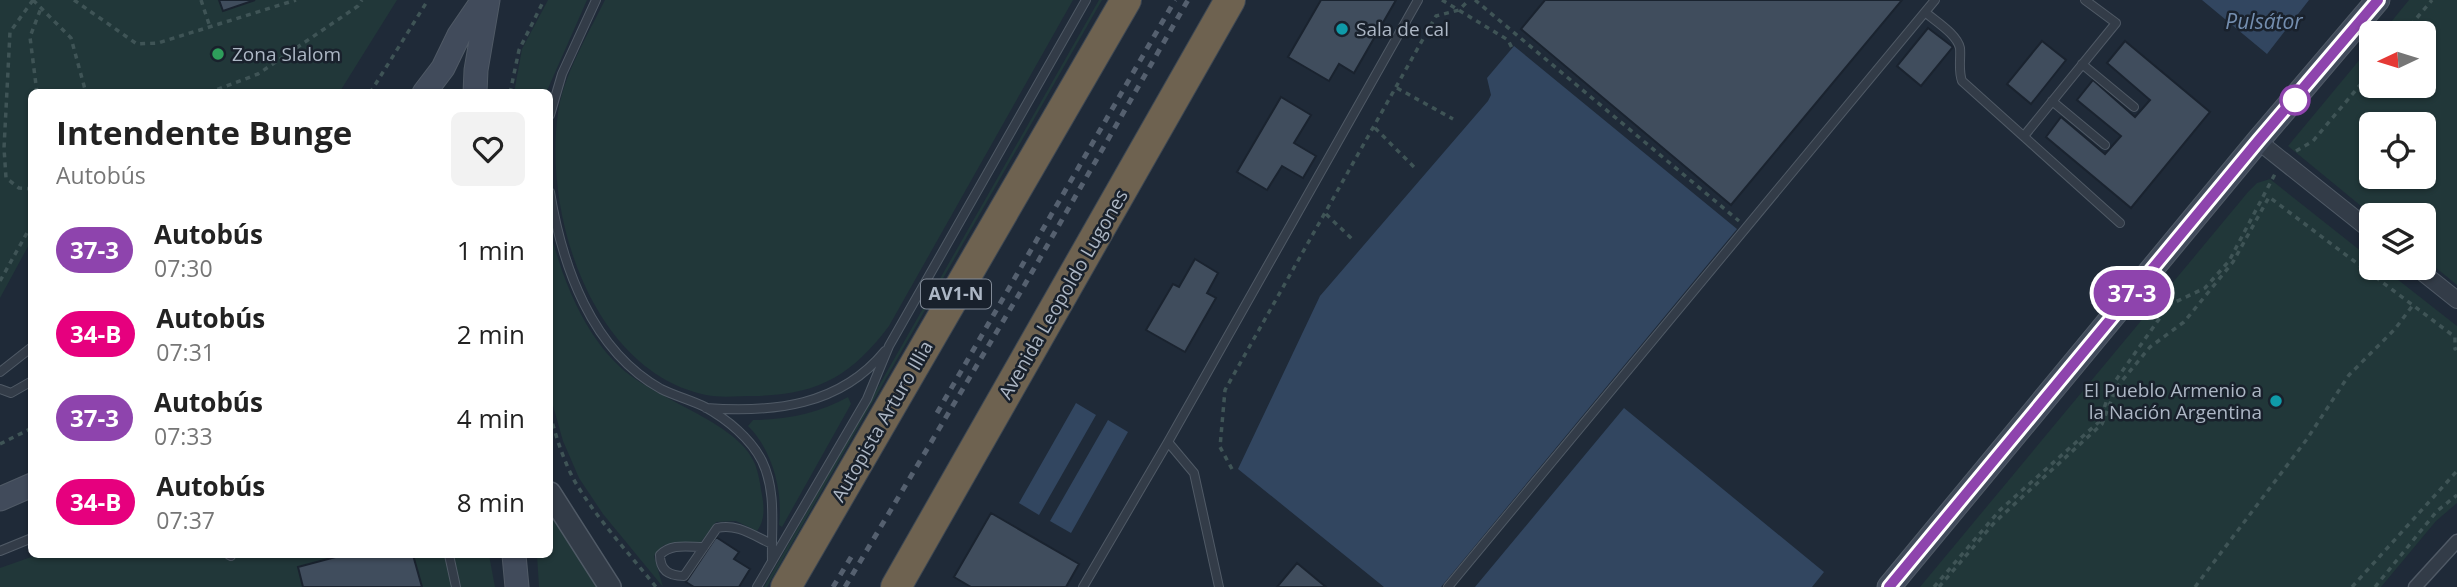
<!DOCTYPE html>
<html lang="es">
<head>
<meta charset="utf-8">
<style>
	:root { --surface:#fff; --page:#f2f2f2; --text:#222; --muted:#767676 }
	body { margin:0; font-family:"Open Sans",sans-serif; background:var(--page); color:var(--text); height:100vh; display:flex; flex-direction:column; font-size:26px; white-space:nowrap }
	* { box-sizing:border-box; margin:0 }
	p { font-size:23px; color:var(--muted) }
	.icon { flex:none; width:38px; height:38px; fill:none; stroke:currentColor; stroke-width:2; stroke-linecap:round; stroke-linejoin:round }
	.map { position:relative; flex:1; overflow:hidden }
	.panel { position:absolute; left:28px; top:89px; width:525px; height:469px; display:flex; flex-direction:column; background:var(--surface); border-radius:10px; box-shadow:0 2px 5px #0004 }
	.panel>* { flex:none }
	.badge { padding:0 14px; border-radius:23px; font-size:24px; line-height:46px }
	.needle { width:46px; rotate:266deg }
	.buttons { position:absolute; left:2359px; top:21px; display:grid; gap:14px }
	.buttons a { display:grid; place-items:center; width:77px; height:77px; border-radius:10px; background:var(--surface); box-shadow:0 2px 5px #0004; font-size:35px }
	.map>.badge { position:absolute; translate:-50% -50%; box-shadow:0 0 0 4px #fff }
	.round { display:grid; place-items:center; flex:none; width:74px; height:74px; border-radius:10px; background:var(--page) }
	.head { display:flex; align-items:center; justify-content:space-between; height:119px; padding:0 28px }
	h1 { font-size:33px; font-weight:700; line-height:52px }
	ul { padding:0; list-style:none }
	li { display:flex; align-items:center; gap:21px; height:84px; padding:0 28px }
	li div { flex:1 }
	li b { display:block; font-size:26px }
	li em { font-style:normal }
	li .badge { min-width:77px; font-weight:700; text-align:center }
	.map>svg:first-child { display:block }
	.green { fill:#213739; fill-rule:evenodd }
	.water { fill:#324660 }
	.building { fill:#404d5d; stroke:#1a232f; stroke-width:2 }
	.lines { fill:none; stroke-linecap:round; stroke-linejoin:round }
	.service-casing { stroke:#505a66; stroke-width:10 }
	.pedestrian-casing { stroke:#505a66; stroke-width:15 }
	.minor-casing { stroke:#505a66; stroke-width:18 }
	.tertiary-casing { stroke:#505a66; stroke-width:24 }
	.secondary-casing { stroke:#505a66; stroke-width:25 }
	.motorway-casing { stroke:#3d4753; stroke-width:32 }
	.path { stroke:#3f5456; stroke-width:3.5; stroke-dasharray:5 5; stroke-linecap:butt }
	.service { stroke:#333c48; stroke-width:8 }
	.pedestrian { stroke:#333c48; stroke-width:12 }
	.minor { stroke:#333c48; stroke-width:16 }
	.tertiary { stroke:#333c48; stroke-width:21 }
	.secondary { stroke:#414b5b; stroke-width:23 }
	.motorway { stroke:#6e6250; stroke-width:30 }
	.rail { stroke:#55606f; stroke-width:5; stroke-dasharray:7 7; stroke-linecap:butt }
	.line-casing { stroke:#fff; stroke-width:16 }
	.line { stroke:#8e44ad; stroke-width:10 }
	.culture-dot { fill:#0f9aa8; stroke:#19212c; stroke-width:2.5 }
	.leisure-dot { fill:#2e9e5b; stroke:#19212c; stroke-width:2.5 }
	.stop-dot { fill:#fff; stroke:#8e44ad; stroke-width:3.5 }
	.labels { text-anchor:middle; stroke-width:5; stroke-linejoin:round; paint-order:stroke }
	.shield { fill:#19212c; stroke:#818a97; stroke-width:2 }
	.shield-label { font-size:18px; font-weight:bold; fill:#adb7c5 }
	.poi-label { font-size:19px; fill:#adb7c5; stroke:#19212c; text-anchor:start }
	.street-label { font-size:19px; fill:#adb7c5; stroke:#19212c }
	.water-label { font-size:21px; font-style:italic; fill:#748eaf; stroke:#19212c }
</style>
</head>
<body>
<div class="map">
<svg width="2457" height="587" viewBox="0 0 2457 587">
	<rect width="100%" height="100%" fill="#1f2a38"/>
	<path class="green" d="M0,0H397L339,93H32L31,241L0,298Z
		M548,0H587L546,93H514L522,49Z
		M605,0H1073L889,326C851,376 818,395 754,396C739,396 721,398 706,395C592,371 543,214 558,113C563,76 588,34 605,0Z
		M1099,0H1102L767,587H764Z
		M2409,0H2457V285L2424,258V215H2372L2288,146L2371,46V86H2424V33H2382ZM2371,124H2424V177H2371Z
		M2270,179L2371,259V268H2383L2457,326V503L2436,521L2381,587H1920L2248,192L2257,183Z
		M550,232C563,279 582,330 618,365C653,400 738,421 755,464C758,472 760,482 761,490C764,504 766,519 757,531L736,521L716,522L701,542L664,545L654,556L663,587L603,514L579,478L563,441L550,395Z
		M848,397L851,404L782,527L779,525C783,491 773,451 748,426L753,420C785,420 820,413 848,397Z
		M550,513L597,587H539L537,555H550Z
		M37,555H489L495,587H0V568Z"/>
	<path class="water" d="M2202,0H2309L2267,54Z
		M1514,46L1737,229L1441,587H1384L1238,469L1320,296L1488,101L1491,95L1487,78Z
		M1076,403L1096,415L1039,515L1019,503Z
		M1624,408L1824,572L1812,587H1475Z
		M1108,420L1128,432L1071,533L1050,521Z"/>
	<path class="building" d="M219,0H255L223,11Z
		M1321,0H1396L1354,73L1339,64L1329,81L1288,57Z
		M1545,0H1902L1731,205L1521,29Z
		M1928,28L1953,47L1921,86L1897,66Z
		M2042,41L2066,60L2031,104L2007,84Z
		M2125,41L2210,112L2131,208L2046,137L2061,117L2105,154L2121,136L2077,100L2093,80L2135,117L2150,100L2107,63Z
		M1281,97L1311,115L1294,143L1316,156L1303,178L1282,166L1267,190L1237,172Z
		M1195,259L1218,273L1207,293L1216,298L1185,352L1146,330L1173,284L1179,287Z
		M991,513L1079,564L1066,587H971L954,577Z
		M716,537L739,552L734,559L750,569L739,587H694L686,582Z
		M343,555H413L422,587H303L298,567Z
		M1297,563L1326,587H1277Z"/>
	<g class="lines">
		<g class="service-casing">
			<path id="service" d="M1925,12C1935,21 1957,34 1960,48C1961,59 1958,70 1962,81L2120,223
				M2082,64L2134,107
				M2052,101L2105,145
				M550,115L562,74L596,0
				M2024,136L2116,23L2085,0
				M550,192C562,265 591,350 661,389C675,396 691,400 705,407C727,419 751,439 762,461C777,492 771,528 772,561
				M0,372L32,347
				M0,389L11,393L32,381
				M706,408C773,413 840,406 885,351
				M1168,442L1194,473L1219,587
				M704,547C688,547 671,543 660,555C660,571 670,576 684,576L717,528C737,523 754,536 772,544
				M0,551L32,538
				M229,555L231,556
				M449,555L456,587
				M757,587L867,399L889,346L1086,0
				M1083,587L1168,442L1418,0
				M1448,587L1935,0"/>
		</g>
		<g class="pedestrian-casing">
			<path id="pedestrian" d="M2415,587L2457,541"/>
		</g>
		<g class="minor-casing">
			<path id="minor" d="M2258,141L2371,231
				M2417,268L2457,300"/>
		</g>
		<g class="tertiary-casing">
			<path id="tertiary" d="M550,493L610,587"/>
		</g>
		<g class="secondary-casing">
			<path id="secondary" d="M424,93L443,68L459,35L483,0
				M475,93L476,70L488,0
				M0,499L32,485
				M514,555L517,587
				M1889,587L2258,141L2378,0"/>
		</g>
		<g class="motorway-casing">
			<path id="motorway" d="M786,587L1126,0
				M896,587L1230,0"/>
		</g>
		<path class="path" d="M33,0L71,38L86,93
			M74,0L137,44L158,43L296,0
			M201,0L210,27
			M1442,0L1508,40L1512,48
			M1475,0L1739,221
			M2404,33L2432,0
			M1397,88L1453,119
			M37,93L30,37L41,8
			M208,93L258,74L358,6L362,0
			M370,93L428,0
			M510,93L519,50L544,0
			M1375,128L1415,168
			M2296,151L2313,141L2371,72
			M32,189L19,188L6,178L4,148L10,32L33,0
			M1326,214L1352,239
			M0,281L32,224
			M550,414C556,437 563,459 574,480C596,518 628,552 656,587
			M0,444L32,428
			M1232,469L1220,447L1225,390L1436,16L1459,10L1469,0
			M1934,587L2000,510L2100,421L2111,387L2169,305L2205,288L2229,261L2275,174
			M1939,587L1995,522L2102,424L2116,388L2150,347L2184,322L2233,262L2269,197L2455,337V349L2457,348
			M2195,587L2307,439L2349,375L2395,329L2413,305
			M2352,587L2457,471
			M2375,587L2437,511L2457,495"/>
		<use href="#service" class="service"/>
		<use href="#pedestrian" class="pedestrian"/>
		<use href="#minor" class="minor"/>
		<use href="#tertiary" class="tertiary"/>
		<use href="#secondary" class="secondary"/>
		<use href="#motorway" class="motorway"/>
		<path class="rail" d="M937,413L1175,0
			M833,587L853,554
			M845,587L1024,286L1188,0"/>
	</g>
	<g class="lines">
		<g class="line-casing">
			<path id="line" d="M1889,587L2258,141L2378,0"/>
		</g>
		<use href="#line" class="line"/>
	</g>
	<g class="culture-dot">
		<circle cx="1342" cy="29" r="7"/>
		<circle cx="2276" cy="401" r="7"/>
	</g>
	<circle class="leisure-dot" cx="218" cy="54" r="7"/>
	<circle class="stop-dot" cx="2295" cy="100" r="14"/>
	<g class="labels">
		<rect class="shield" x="921" y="279.5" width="70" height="29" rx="5"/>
		<g class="shield-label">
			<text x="956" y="300">AV1-N</text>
		</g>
		<g class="poi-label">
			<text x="1356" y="36">Sala de cal</text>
			<text x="232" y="61">Zona Slalom</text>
			<text x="2262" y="397" text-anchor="end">El Pueblo Armenio a<tspan x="2262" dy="22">la Nación Argentina</tspan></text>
		</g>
		<g class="street-label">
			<text transform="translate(1063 294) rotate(-60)" y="7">Avenida Leopoldo Lugones</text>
			<text transform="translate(882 421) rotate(-60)" y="7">Autopista Arturo Illia</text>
		</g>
		<g class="water-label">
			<text x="2264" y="29">Pulsátor</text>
		</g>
	</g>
</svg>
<div class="buttons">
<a><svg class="needle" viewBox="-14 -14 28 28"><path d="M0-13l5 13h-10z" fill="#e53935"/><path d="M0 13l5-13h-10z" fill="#767676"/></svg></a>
<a><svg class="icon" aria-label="locate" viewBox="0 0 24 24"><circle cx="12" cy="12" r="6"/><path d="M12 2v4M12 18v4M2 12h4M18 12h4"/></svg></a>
<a><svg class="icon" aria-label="layers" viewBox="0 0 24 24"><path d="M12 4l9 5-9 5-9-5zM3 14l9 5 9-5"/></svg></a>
</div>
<b class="badge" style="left:2132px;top:293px;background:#8e44ad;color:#fff">37-3</b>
<section class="panel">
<div class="head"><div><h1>Intendente Bunge</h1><p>Autobús</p></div><a class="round"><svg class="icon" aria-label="heart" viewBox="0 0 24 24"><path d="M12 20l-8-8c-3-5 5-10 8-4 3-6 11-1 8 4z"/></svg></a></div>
<ul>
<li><span class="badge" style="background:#8e44ad;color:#fff">37-3</span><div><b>Autobús</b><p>07:30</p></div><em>1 min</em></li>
<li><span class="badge" style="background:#e6007e;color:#fff">34-B</span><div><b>Autobús</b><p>07:31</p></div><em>2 min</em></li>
<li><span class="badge" style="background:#8e44ad;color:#fff">37-3</span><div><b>Autobús</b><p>07:33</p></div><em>4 min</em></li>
<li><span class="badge" style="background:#e6007e;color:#fff">34-B</span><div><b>Autobús</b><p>07:37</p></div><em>8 min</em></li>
</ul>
</section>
</div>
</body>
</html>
